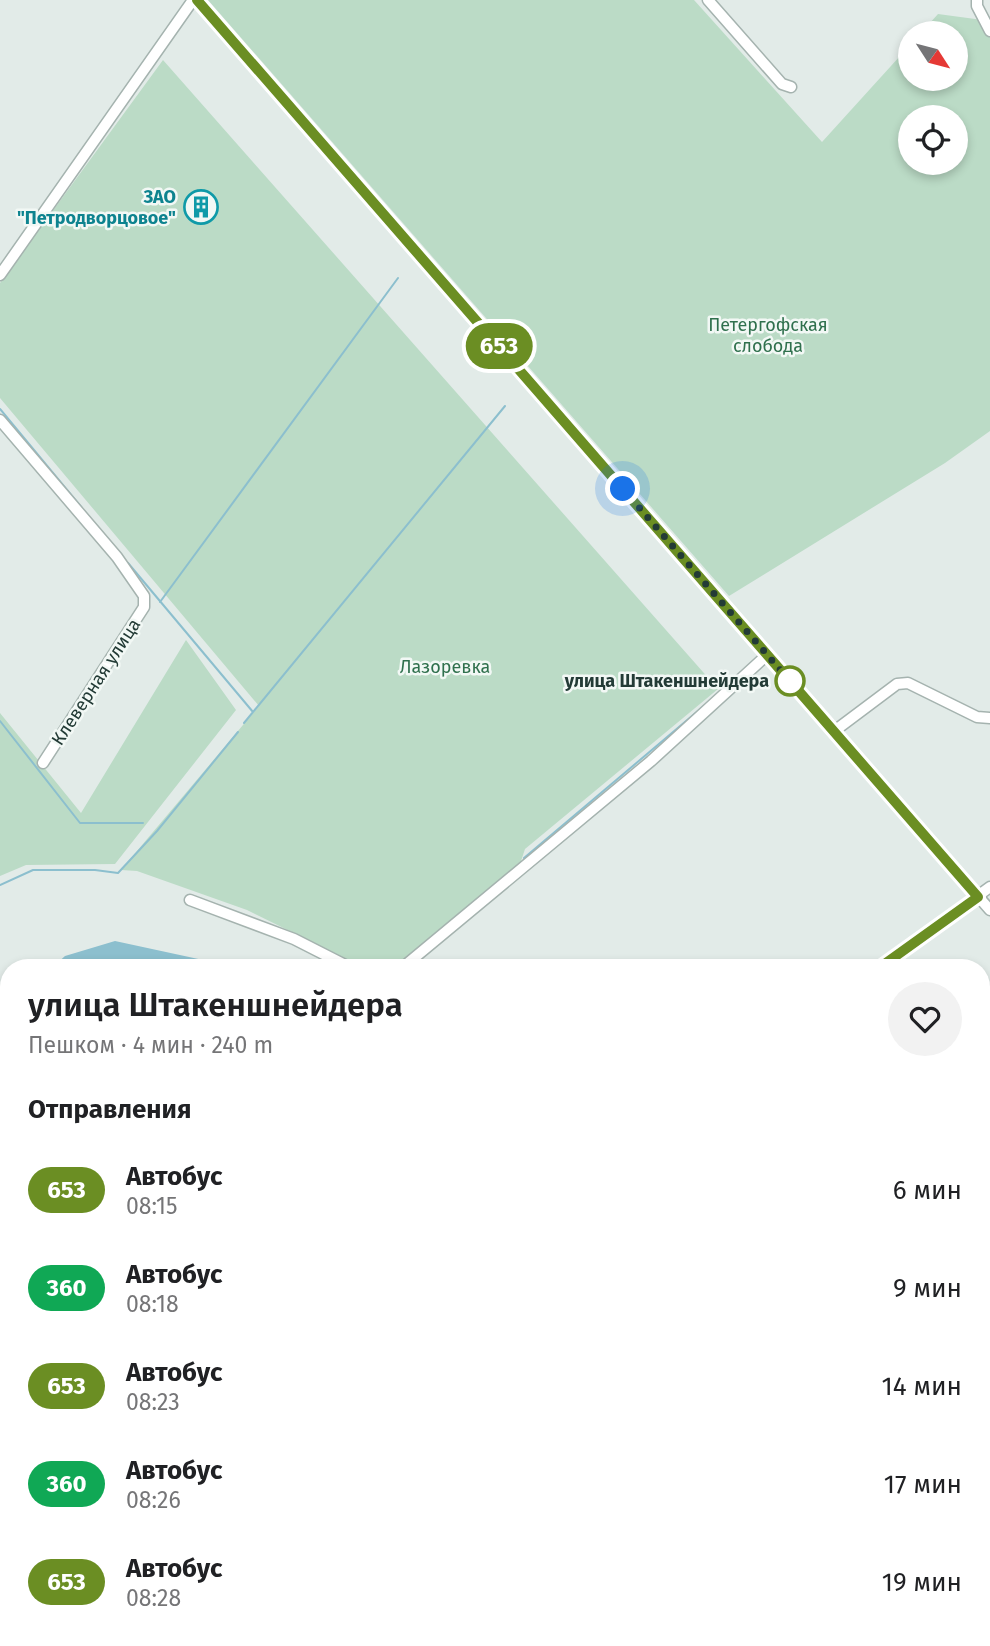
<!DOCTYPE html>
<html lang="ru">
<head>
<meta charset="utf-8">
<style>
	:root { --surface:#fff; --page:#f2f2f2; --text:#202124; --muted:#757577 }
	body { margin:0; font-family:"Fira Sans",sans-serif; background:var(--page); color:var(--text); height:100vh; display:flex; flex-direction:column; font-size:26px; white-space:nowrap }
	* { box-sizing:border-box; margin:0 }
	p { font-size:23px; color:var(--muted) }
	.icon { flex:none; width:38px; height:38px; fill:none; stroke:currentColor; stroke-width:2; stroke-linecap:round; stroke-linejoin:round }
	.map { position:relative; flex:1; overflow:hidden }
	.panel { position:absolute; left:0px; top:959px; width:990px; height:688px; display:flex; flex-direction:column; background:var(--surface); border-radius:28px 28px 0 0; box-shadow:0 4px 10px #0003 }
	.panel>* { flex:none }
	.badge { padding:0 14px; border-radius:23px; font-size:24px; line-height:46px }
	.needle { width:46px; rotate:126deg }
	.controls { position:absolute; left:898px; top:21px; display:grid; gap:14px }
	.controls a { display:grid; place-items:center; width:70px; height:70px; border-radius:50%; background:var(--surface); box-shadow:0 4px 10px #0003; font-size:35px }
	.you { position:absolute; width:35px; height:35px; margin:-18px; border:5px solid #fff; border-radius:50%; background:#1a73e8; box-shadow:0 0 0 10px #1a73e833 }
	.map>.badge { position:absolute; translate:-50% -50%; box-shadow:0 0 0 4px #fff }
	h2 { padding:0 28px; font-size:26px; line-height:63px }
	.round { display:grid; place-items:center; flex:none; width:74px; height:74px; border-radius:37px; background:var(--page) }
	.summary { display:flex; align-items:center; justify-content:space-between; height:119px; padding:0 28px }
	h1 { font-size:33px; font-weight:600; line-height:52px }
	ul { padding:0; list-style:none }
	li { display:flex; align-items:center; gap:21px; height:98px; padding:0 28px }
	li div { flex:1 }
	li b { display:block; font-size:26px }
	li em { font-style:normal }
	li .badge { min-width:77px; font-weight:700; text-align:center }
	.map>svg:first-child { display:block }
	.green { fill:#bbdbc6; fill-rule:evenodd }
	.water { fill:#8cbfce }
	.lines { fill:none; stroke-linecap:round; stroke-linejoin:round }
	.stream { stroke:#8cbfce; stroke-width:2 }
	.minor-casing { stroke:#a5b3af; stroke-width:13 }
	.minor { stroke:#fff; stroke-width:10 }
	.line-casing { stroke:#fff; stroke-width:16 }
	.line { stroke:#6b8e23; stroke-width:10 }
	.walk { stroke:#233b36; stroke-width:7; stroke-dasharray:0 12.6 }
	.stop-dot { fill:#fff; stroke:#6b8e23; stroke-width:3.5 }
	.labels { text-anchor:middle; stroke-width:5; stroke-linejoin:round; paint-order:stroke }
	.culture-label { font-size:18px; font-weight:bold; fill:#0d838f; stroke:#f2f8f5; text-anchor:end }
	.park-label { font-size:18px; fill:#2f704d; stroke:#f2f8f5 }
	.stop-label { font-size:18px; font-weight:bold; fill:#233b36; stroke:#f2f8f5; text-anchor:end }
	.street-label { font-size:18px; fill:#233b36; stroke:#f2f8f5 }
</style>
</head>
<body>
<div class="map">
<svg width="990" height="1646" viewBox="0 0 990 1646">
	<rect width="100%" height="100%" fill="#e2ebe8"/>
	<path class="green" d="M208,0H694L822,142L910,45V79H956V33H921L938,14L990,21V431L945,463L729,596ZM910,117H956V163H910Z
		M163,60L718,689L525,849L517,873L392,968H356L308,940L247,910L137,871L121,870L259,706L0,398V283Z
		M186,640L236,710L115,864L26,865L0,876V713L81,813Z
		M982,1295L990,1305V1454L982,1460Z
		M8,1366L9,1601L0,1607V1367Z"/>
	<path class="water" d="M115,941L240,968H124L102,961L100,968H52L65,956Z"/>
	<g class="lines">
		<path class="stream" d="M0,409L82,508
			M128,563L253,712
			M160,602L398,278
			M0,721L80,823H143
			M244,723L505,406
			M524,858L705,705
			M0,885L33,870H95L118,873L157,831L238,732
			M0,1363H9
			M982,1605L990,1613
			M732,1646L742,1638"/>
		<g class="minor-casing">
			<path id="minor" d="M197,0L990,910
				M708,0L782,84L791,87
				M977,0V6L990,31
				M0,275L193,0
				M0,420L117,557L144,596V607L43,763
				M833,732L897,684L908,683L977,717L990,718
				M190,900L294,939L351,968
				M402,968L651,761L767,655
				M879,968L990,887
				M0,1621L9,1614"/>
		</g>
		<use href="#minor" class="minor"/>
	</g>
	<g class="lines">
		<g class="line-casing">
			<path id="line" d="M197,0L978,897L879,968"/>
		</g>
		<use href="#line" class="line"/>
		<path class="walk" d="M623,489L790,681"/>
	</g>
	<defs>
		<g id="building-ring" transform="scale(1.75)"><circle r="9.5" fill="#f2f8f5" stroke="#0f9aa8" stroke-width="1.5"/><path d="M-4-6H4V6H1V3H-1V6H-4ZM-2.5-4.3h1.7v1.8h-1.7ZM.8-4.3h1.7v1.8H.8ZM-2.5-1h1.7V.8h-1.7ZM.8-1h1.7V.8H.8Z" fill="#0f9aa8"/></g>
	</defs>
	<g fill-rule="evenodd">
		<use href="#building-ring" x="201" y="207"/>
	</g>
	<circle class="stop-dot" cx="790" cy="681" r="14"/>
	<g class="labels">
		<g class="culture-label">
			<text x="176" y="203">ЗАО<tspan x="176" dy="21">"Петродворцовое"</tspan></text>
		</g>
		<g class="park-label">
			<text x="768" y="331">Петергофская<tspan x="768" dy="21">слобода</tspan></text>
			<text x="445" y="673">Лазоревка</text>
		</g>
		<g class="stop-label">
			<text x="769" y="687">улица Штакеншнейдера</text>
		</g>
		<g class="street-label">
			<text transform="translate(96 682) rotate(-57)" y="6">Клеверная улица</text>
		</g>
	</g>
</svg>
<div class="controls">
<a><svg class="needle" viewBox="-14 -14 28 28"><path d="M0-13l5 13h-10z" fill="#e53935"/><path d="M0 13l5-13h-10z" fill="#757577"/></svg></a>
<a><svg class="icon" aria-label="locate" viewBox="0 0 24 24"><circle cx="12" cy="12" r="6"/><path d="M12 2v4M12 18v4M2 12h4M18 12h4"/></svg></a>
</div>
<div class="you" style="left:623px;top:489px"></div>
<b class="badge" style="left:499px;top:346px;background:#6b8e23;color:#fff">653</b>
<section class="panel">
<div class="summary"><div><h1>улица Штакеншнейдера</h1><p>Пешком · 4 мин · 240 m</p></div><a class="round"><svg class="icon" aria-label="heart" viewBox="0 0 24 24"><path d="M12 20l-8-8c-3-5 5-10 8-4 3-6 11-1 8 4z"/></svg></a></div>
<h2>Отправления</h2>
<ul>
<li><span class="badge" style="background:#6b8e23;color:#fff">653</span><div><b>Автобус</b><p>08:15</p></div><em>6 мин</em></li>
<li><span class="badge" style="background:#10a855;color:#fff">360</span><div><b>Автобус</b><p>08:18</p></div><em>9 мин</em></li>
<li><span class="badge" style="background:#6b8e23;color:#fff">653</span><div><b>Автобус</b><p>08:23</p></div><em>14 мин</em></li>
<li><span class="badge" style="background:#10a855;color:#fff">360</span><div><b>Автобус</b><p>08:26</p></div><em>17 мин</em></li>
<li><span class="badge" style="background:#6b8e23;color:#fff">653</span><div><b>Автобус</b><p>08:28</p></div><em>19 мин</em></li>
</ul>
</section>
</div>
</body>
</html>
